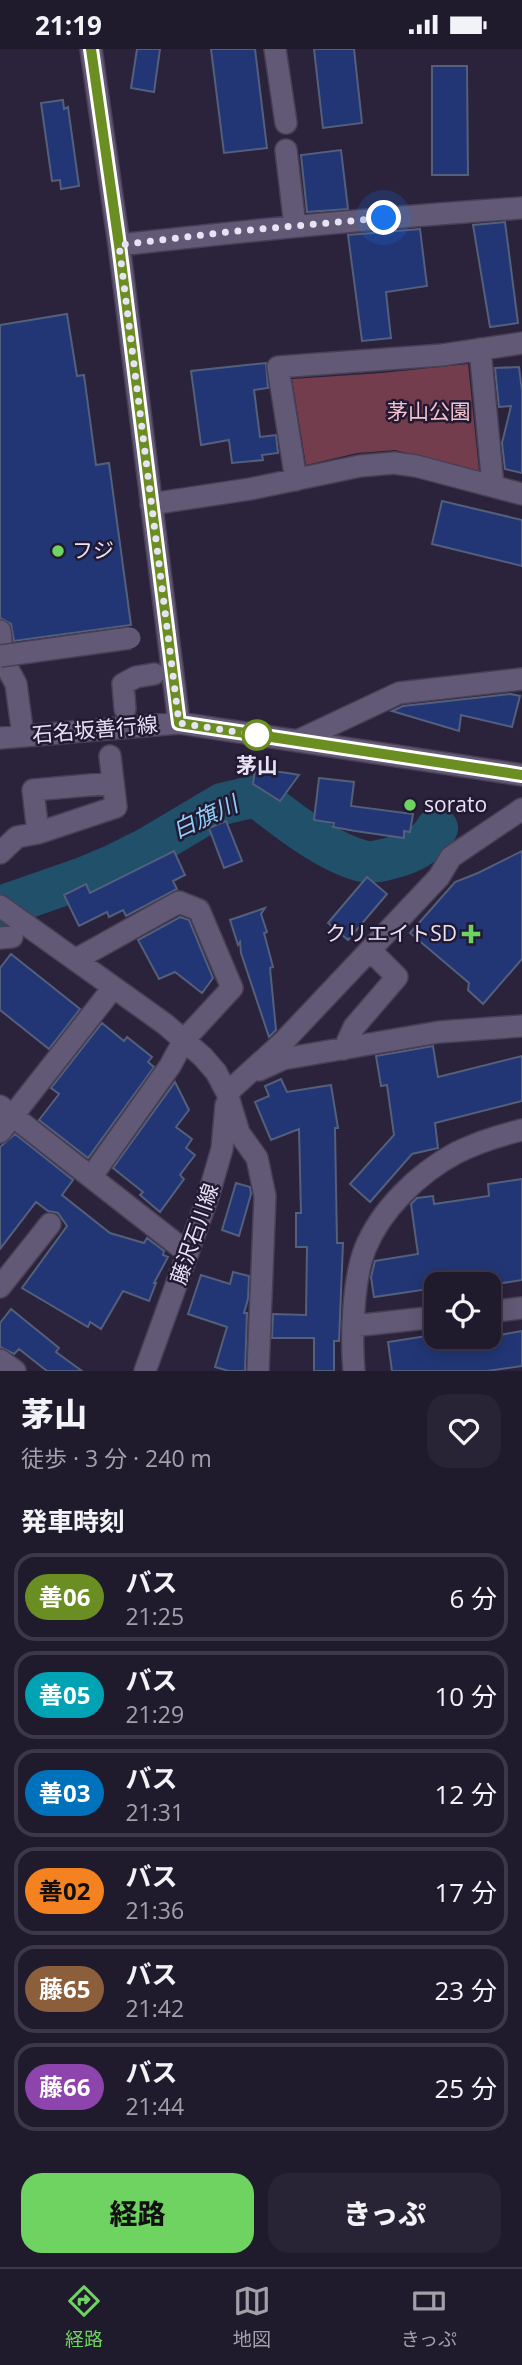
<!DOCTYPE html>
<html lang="ja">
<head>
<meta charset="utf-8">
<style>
	:root { --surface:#201a2d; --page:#282335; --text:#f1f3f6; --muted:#a2a1aa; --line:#3d3849; --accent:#6ed360 }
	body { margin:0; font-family:"Open Sans","Noto Sans JP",sans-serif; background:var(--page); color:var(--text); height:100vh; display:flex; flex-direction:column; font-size:26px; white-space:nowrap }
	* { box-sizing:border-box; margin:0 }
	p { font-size:23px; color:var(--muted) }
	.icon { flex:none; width:38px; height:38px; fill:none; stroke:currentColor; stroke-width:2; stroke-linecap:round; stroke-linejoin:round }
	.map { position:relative; height:1322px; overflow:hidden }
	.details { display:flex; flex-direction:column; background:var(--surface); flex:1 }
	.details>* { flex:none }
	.badge { padding:0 14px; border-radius:23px; font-size:24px; line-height:46px }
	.controls { position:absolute; left:424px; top:1223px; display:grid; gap:14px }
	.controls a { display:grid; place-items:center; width:77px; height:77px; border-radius:14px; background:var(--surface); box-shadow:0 4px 18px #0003,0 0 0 2px var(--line); font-size:35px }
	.you { position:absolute; width:35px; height:35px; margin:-18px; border:5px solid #fff; border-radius:50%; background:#1a73e8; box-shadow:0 0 0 10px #1a73e833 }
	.map>.badge { position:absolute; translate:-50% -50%; box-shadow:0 0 0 4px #fff }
	h2 { padding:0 21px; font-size:26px; line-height:63px }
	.round { display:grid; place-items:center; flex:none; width:74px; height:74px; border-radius:21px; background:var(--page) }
	.head { display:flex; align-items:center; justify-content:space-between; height:119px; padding:0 21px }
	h1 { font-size:33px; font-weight:800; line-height:52px }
	.cta { display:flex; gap:14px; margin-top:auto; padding:14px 21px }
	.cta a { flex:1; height:80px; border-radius:21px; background:var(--accent); color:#111; font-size:28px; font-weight:800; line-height:80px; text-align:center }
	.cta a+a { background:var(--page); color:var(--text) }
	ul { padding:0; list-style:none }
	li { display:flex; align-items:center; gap:21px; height:88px; margin:0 14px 10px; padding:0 7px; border:4px solid var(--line); border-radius:21px }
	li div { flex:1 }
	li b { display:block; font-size:26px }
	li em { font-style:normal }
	li .badge { min-width:77px; font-weight:700; text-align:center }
	.status { display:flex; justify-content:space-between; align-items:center; height:49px; padding:0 35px; background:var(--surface); direction:ltr }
	.status svg { height:19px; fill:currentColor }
	.dock { display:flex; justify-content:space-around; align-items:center; height:98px; border-top:2px solid var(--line); background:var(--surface); font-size:19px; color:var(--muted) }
	.dock a { display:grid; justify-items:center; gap:4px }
	.dock .on { color:var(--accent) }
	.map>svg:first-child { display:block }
	.green { fill:#743d4d }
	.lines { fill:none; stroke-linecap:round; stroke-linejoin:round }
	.river { stroke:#20506a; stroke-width:42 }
	.building { fill:#223676; stroke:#535f7b; stroke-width:2 }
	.minor-casing { stroke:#473f54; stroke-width:24 }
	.minor { stroke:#625976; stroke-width:21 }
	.minor-bridge-casing { stroke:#473f54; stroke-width:24; stroke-linecap:butt }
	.minor-bridge { stroke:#625976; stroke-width:21 }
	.line-casing { stroke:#fff; stroke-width:16 }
	.line { stroke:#6b8e23; stroke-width:10 }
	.walk { stroke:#e7e2f4; stroke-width:7; stroke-dasharray:0 12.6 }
	.poi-dot { fill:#6ed360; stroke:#221932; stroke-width:2.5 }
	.stop-dot { fill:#fff; stroke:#6b8e23; stroke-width:3.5 }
	.labels { text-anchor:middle; stroke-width:5; stroke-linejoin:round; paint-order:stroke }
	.park-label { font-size:21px; fill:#f2c2cd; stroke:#221932 }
	.poi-label { font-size:21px; fill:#e7e2f4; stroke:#221932; text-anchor:start }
	.street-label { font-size:21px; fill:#e7e2f4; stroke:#221932 }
	.stop-label { font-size:21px; font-weight:bold; fill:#e7e2f4; stroke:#221932 }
	.water-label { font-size:23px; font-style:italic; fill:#8fcff7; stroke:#221932 }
</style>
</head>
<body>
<div class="status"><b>21:19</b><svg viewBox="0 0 49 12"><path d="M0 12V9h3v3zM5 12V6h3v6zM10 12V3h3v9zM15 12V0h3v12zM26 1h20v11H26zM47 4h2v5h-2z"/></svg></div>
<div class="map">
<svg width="522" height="1322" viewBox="0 0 522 1322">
	<rect width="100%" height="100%" fill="#2b223c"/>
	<path class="green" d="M468,315L479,422L395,401L357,404L306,416L292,330L382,324Z"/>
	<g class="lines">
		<path class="river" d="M0,858L83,829L114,816L148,799L222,755L256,747C286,770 325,802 362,812C372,815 388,810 399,807C416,802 428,794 437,779"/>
	</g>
	<path class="building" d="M137,0H160L154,43L131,39Z
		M211,0H255L267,99L224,104Z
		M314,0H354L362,74L323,79Z
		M432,17H467L468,126H432Z
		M63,51L64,60L68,58L79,137L61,140L60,131L52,132L41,54Z
		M341,101L348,160L307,163L301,106Z
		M505,173L518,274L490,278L473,176Z
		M420,180L427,237L386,243L391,289L362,292L348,186Z
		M67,265L77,327L84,326L96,416L109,414L131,576L14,592L11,575L0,569V276Z
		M266,314L268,339L254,341L260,388L276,386L278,404L262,406L263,411L232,414L229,391L201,396L191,322Z
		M519,318L522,342V424L505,420L502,394L511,357L499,358L495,319Z
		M442,452L522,471V517L432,495Z
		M511,645L520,647L512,678L461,666L459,682L392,662L403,657Z
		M255,720L288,724L299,726L280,752L253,735Z
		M319,729L354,733L351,757L413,765L410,783L404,782V789L355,782L333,778L334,774L314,771Z
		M226,772L242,812L224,819L209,779Z
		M174,802L185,826L173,832L177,840L126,867L123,861L109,868L107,863L79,877L64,846L86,835L90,844Z
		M522,802V910L483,955L468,941L469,934L410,884L455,833L478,824Z
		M367,828L387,845L348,891L328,874Z
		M265,859L261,865L267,883L264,884L273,918L270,919L276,981L269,988L241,904L240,893L238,896L230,871Z
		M180,868L189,871L213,929L202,944L175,923L159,930L138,891Z
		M11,905L80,960L49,1000L0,961V919Z
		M102,974L124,992L127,988L152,1008L148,1013L154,1018L88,1109L39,1071L59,1045L51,1039Z
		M433,997L438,1028L522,1007V1052L435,1074L438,1099L412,1105L370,1153L350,1135L394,1086L387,1036L381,1037L376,1007Z
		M281,1030L287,1043L331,1036L338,1079H335L337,1194H343L339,1292H334V1322H314V1289H272L273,1265L306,1266L307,1198H296V1164H301L299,1080L271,1091L255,1053L269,1047L265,1037Z
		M175,1033L189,1061L176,1078L192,1090L186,1099L195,1106L180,1126L184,1130L160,1163L140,1146L143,1143L113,1119Z
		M15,1085L73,1131L62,1146L110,1184L144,1194L147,1189L164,1202L163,1206L168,1208L154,1234H156L149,1252L123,1242L101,1280L90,1273L88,1278L22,1239L67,1177L58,1164L48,1162L36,1153L0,1200V1098Z
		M522,1130V1231L490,1236L489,1229L436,1236V1239L374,1248L371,1228L375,1212L418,1205L411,1155L417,1149L433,1147L434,1155L489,1147L488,1135Z
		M236,1134L250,1138L251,1145L239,1187L222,1181Z
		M233,1223L249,1227L248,1250L244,1264H247L245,1322H229L215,1318L227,1278L188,1265L201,1226L230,1235Z
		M11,1260L59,1299L56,1303L82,1322H47L19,1300L14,1305L0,1298V1274Z
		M522,1282V1317L487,1322H392L388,1293L427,1287L428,1293L465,1288H488Z"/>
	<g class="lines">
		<g class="minor-casing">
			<path id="minor" d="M91,0L119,196L179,674
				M275,0L286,74
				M286,101L295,177
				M119,196C253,181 387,168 522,159
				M480,300L493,437
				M296,431L278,318L442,306L522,294
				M151,455L250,440L360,417L394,414L416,417L522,445
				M0,582L3,611L16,635L23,687
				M125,660L123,635L136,628L154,625
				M0,689L179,674L522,726
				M297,692L399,644L522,630
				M110,707L116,758L38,784L33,741L113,734
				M0,804L17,788L38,784
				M0,857L165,975L203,1008L216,1023L227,1044L239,1084L257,1109L265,1147L258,1322
				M0,889L12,888
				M75,911L179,853L199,861L232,939L184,991L170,1017L91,1128
				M344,1000L354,978L397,928L377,908
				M259,1021L283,1010L439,983L522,977
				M227,1044L284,992L439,828L451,808L522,760
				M0,1057L188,1204
				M0,1083L113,939
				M0,1238L50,1175
				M488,1263L522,1259
				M353,1277L436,1268
				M0,1311L15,1322
				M145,1322L208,1148L222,1100L226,1056
				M354,1322C351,1290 353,1230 365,1200C381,1160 419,1124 456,1104C476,1094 501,1086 522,1081"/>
		</g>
		<use href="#minor" class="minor"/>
		<g class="minor-bridge-casing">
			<path id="minor-bridge" d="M0,607L130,589"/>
		</g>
		<use href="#minor-bridge" class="minor-bridge"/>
	</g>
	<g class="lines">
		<g class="line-casing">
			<path id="line" d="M91,0L119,196L179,674L522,726"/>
		</g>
		<use href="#line" class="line"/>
		<path class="walk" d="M257,686L179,674L119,196L227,183L384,169"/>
	</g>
	<g class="poi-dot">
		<circle cx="58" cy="502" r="7"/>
		<circle cx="410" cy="756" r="7"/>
		<path d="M467.5 874.5h7v7h7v7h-7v7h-7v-7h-7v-7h7z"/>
	</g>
	<circle class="stop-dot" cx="257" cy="686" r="14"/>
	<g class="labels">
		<g class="park-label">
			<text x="429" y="370">茅山公園</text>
		</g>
		<g class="poi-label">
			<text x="72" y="509">フジ</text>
			<text x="424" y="763">sorato</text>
			<text x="457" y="892" text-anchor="end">クリエイトSD</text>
		</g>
		<g class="street-label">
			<text transform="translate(95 681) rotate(-5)" y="7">石名坂善行線</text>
			<text transform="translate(195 1185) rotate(-71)" y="7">藤沢石川線</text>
		</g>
		<g class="stop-label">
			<text x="257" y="724">茅山</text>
		</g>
		<g class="water-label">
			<text transform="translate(205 768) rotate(-25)" y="8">白旗川</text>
		</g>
	</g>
</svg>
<div class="controls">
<a><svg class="icon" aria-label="locate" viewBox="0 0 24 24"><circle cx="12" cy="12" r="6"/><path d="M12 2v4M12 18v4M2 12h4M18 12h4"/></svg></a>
</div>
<div class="you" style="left:384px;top:169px"></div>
</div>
<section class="details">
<div class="head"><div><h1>茅山</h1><p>徒歩 · 3 分 · 240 m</p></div><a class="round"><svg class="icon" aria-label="heart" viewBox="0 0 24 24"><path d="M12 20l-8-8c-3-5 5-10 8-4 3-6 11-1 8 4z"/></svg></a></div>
<h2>発車時刻</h2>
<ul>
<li><span class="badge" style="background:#6b8e23;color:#fff">善06</span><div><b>バス</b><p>21:25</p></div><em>6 分</em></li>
<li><span class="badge" style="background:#00a3b4;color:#fff">善05</span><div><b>バス</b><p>21:29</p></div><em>10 分</em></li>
<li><span class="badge" style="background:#0072bc;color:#fff">善03</span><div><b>バス</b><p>21:31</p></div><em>12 分</em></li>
<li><span class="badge" style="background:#f58220;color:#111">善02</span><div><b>バス</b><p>21:36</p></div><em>17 分</em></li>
<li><span class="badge" style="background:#8b5e3c;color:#fff">藤65</span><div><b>バス</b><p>21:42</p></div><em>23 分</em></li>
<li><span class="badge" style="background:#8e44ad;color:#fff">藤66</span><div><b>バス</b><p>21:44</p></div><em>25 分</em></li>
</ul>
<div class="cta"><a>経路</a><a>きっぷ</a></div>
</section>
<nav class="dock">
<a class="on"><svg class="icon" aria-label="directions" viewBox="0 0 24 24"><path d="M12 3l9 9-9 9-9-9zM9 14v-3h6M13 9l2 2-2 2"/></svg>経路</a>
<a><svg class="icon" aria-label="map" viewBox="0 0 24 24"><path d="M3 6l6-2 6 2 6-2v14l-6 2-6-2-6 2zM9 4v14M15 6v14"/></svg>地図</a>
<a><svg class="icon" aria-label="tickets" viewBox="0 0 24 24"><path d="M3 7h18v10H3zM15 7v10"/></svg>きっぷ</a>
</nav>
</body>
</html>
